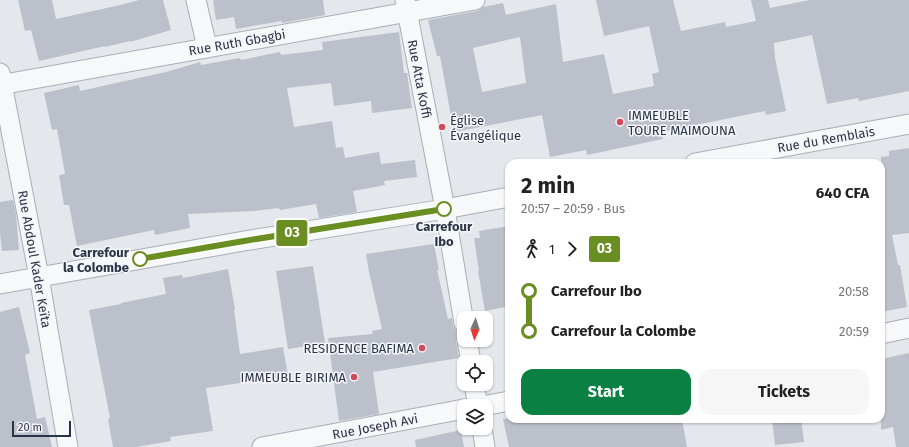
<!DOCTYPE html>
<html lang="en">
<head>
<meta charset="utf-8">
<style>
	:root { --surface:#fff; --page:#f6f6f6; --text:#222; --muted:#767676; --accent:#0b8043 }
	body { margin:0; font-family:"Fira Sans",sans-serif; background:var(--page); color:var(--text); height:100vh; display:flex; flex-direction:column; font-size:15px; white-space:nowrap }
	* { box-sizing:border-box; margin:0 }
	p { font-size:13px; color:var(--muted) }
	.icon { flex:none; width:22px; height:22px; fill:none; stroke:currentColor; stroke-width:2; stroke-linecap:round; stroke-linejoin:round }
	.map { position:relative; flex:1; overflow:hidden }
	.panel { position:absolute; left:505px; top:159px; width:380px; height:264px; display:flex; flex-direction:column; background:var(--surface); border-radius:12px; box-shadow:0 1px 3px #0004 }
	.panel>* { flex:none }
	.badge { padding:0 8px; border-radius:3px; font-size:14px; line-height:26px }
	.needle { width:26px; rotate:183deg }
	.fabs { position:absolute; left:457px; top:311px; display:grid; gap:8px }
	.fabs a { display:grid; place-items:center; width:36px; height:36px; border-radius:8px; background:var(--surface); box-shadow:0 1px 3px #0004; font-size:20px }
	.scale { position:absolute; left:12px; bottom:10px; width:59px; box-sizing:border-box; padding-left:4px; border:2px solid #2b3445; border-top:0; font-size:11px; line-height:14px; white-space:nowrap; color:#2b3445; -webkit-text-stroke:3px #f4f6f9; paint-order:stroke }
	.map>.badge { position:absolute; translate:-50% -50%; box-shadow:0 0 0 2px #fff }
	.legs { display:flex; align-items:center; gap:6px; height:44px; padding:0 16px; font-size:13px }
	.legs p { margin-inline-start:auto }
	.summary { display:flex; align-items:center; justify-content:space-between; height:68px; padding:0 16px }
	h1 { font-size:22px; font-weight:700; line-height:30px }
	.action { display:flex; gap:8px; margin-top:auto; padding:8px 16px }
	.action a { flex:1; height:46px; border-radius:12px; background:var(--accent); color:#fff; font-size:16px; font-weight:700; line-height:46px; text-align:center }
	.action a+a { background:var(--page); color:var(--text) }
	ul { padding:0 16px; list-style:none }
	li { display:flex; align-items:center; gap:14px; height:40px; font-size:15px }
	li i { display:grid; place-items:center; width:6px; height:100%; margin:0 5px; background:currentColor }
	li i::after { content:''; width:10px; height:10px; margin:-5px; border:3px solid; border-radius:50%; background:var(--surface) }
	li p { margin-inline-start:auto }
	li:first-child i { background:linear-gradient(#0000 50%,currentColor 0) }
	li:last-child i { background:linear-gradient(currentColor 50%,#0000 0) }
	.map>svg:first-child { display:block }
	.building { fill:#bbc0ca; fill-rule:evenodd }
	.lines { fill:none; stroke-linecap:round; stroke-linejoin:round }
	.minor-casing { stroke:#a9aeb7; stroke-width:21 }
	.minor { stroke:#f7f8fa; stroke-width:19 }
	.line-1-casing { stroke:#fff; stroke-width:9 }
	.line-1 { stroke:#6b8e23; stroke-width:6 }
	.poi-dot { fill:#d1495b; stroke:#f4f6f9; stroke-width:1.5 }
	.stop-1-dot { fill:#fff; stroke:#6b8e23; stroke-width:2 }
	.labels { text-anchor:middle; stroke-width:3; stroke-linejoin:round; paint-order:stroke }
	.street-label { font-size:13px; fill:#2b3445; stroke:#f4f6f9 }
	.poi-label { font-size:13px; fill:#2b3445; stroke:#f4f6f9; text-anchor:start }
	.stop-label { font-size:13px; font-weight:bold; fill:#2b3445; stroke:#f4f6f9 }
</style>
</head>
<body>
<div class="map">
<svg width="909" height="447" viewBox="0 0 909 447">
	<rect width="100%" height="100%" fill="#e4e7ec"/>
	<path class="building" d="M18,0H52L56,19L116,6L139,0H163L171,30L130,42V41L105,47V46L39,61L31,30L25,31Z
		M213,0H323L325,15L282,23V21L236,29L234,17L216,20Z
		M596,0H673L681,31L725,22L726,27L756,21L751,0H768L770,8L810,0H909V91L859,101L858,98L827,104L812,35L774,43L775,58L786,111L766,115L765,111L661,132L663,139L587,155L586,150L550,157L542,115L454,132L440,56H437L428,20L477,11L483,7L503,3L506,15L556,4L563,62L604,54L613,94L654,86L652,74L659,72L649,26L604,36ZM520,37L526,83L482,92L473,48Z
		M399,32L404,73H407L412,108L372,113L371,101L334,106L331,83L287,88L294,127L332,121L336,148L343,147L345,158L379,152L381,164L415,160L417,177L384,181L385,185L353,191L357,212L319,218L316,204L280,210L279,208L253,211L188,214L190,228L155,235L154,230L77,246L69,205H64L59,175L65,174L57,129L52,130L44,93L79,85L80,91L166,72L200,62L201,65L240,58L241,60L280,52L281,55L323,50L322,42Z
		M909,148V233L892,235L898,265H900L907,307L881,312V157L889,156V151Z
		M13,200L16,214L19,250L2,251L0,232V202Z
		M509,226V306L485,311L478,271H479L474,238H480L479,231Z
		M434,244L439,270H437L448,319L452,318L453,325L455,330L459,333L457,337L456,342L459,358L373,372L379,414L339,421L328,338L373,334L372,331L382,329L369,272L366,254Z
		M313,266L325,343L288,349L276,271Z
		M228,269L235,310H234L240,354L283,347L288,376L206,388L213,431L170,437L171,441L137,447H113L108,419L110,418L89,310L121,304V303L166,294L163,278L182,275L183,278Z
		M19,307L30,353L25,355L37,419L45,417L52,447H0V312Z
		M909,353V447H896L893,427L881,430V359Z
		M503,419H682L687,447H509Z
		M772,419H801L804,442L775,445Z
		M461,430L464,447H416L415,440Z"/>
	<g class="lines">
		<g class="minor-casing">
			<path id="minor" d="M196,0L207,47
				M405,0L445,209L464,323
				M0,73L39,277L68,447
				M0,85L475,0
				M695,163L909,124
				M0,284L244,241L445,209L509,197
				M881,334L909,328
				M467,340L471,362
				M474,384L478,406
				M483,406L509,401
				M482,428L485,447
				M262,447L464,409"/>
		</g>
		<use href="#minor" class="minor"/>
	</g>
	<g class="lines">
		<g class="line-1-casing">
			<path id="line-1" d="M140,259L244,241L444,209"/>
		</g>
		<use href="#line-1" class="line-1"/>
	</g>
	<g class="poi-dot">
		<circle cx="620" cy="122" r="4"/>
		<circle cx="442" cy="127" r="4"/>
		<circle cx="422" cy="348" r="4"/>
		<circle cx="354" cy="377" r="4"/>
	</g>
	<g class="stop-1-dot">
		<circle cx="444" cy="209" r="7"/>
		<circle cx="140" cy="259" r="7"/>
	</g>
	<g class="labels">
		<g class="street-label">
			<text transform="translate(237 42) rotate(-10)" y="5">Rue Ruth Gbagbi</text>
			<text transform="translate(420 79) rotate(79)" y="5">Rue Atta Koffi</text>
			<text transform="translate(826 139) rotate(-10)" y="5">Rue du Remblais</text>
			<text transform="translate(35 259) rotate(80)" y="5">Rue Abdoul Kader Keïta</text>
			<text transform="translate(375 426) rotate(-11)" y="5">Rue Joseph Avi</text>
		</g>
		<g class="poi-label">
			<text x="628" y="120">IMMEUBLE<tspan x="628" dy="15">TOURE MAIMOUNA</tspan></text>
			<text x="450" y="125">Église<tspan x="450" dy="15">Évangélique</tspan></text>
			<text x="414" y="353" text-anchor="end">RESIDENCE BAFIMA</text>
			<text x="346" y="382" text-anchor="end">IMMEUBLE BIRIMA</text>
		</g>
		<g class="stop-label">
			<text x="444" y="231">Carrefour<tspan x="444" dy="15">Ibo</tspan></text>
			<text x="129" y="257" text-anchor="end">Carrefour<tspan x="129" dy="15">la Colombe</tspan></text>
		</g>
	</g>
</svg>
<div class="fabs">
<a><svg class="needle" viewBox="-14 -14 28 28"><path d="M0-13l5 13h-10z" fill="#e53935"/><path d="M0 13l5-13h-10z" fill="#767676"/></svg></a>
<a><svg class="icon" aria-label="locate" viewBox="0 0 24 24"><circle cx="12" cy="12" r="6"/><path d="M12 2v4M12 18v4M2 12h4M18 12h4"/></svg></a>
<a><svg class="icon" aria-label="layers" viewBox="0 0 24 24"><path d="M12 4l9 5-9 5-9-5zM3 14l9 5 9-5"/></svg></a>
</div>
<div class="scale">20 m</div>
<b class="badge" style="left:292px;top:233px;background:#6b8e23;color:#fff">03</b>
<section class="panel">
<div class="summary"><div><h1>2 min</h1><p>20:57 – 20:59 · Bus</p></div><b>640 CFA</b></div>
<div class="legs"><svg class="icon" aria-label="walk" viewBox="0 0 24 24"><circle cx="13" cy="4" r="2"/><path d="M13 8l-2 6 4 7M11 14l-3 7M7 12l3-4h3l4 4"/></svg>1<svg class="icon" aria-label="forward" viewBox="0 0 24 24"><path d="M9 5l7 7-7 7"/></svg><b class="badge" style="background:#6b8e23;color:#fff">03</b></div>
<ul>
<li><i style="color:#6b8e23"></i><b>Carrefour Ibo</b><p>20:58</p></li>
<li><i style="color:#6b8e23"></i><b>Carrefour la Colombe</b><p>20:59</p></li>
</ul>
<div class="action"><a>Start</a><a>Tickets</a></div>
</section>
</div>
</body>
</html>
